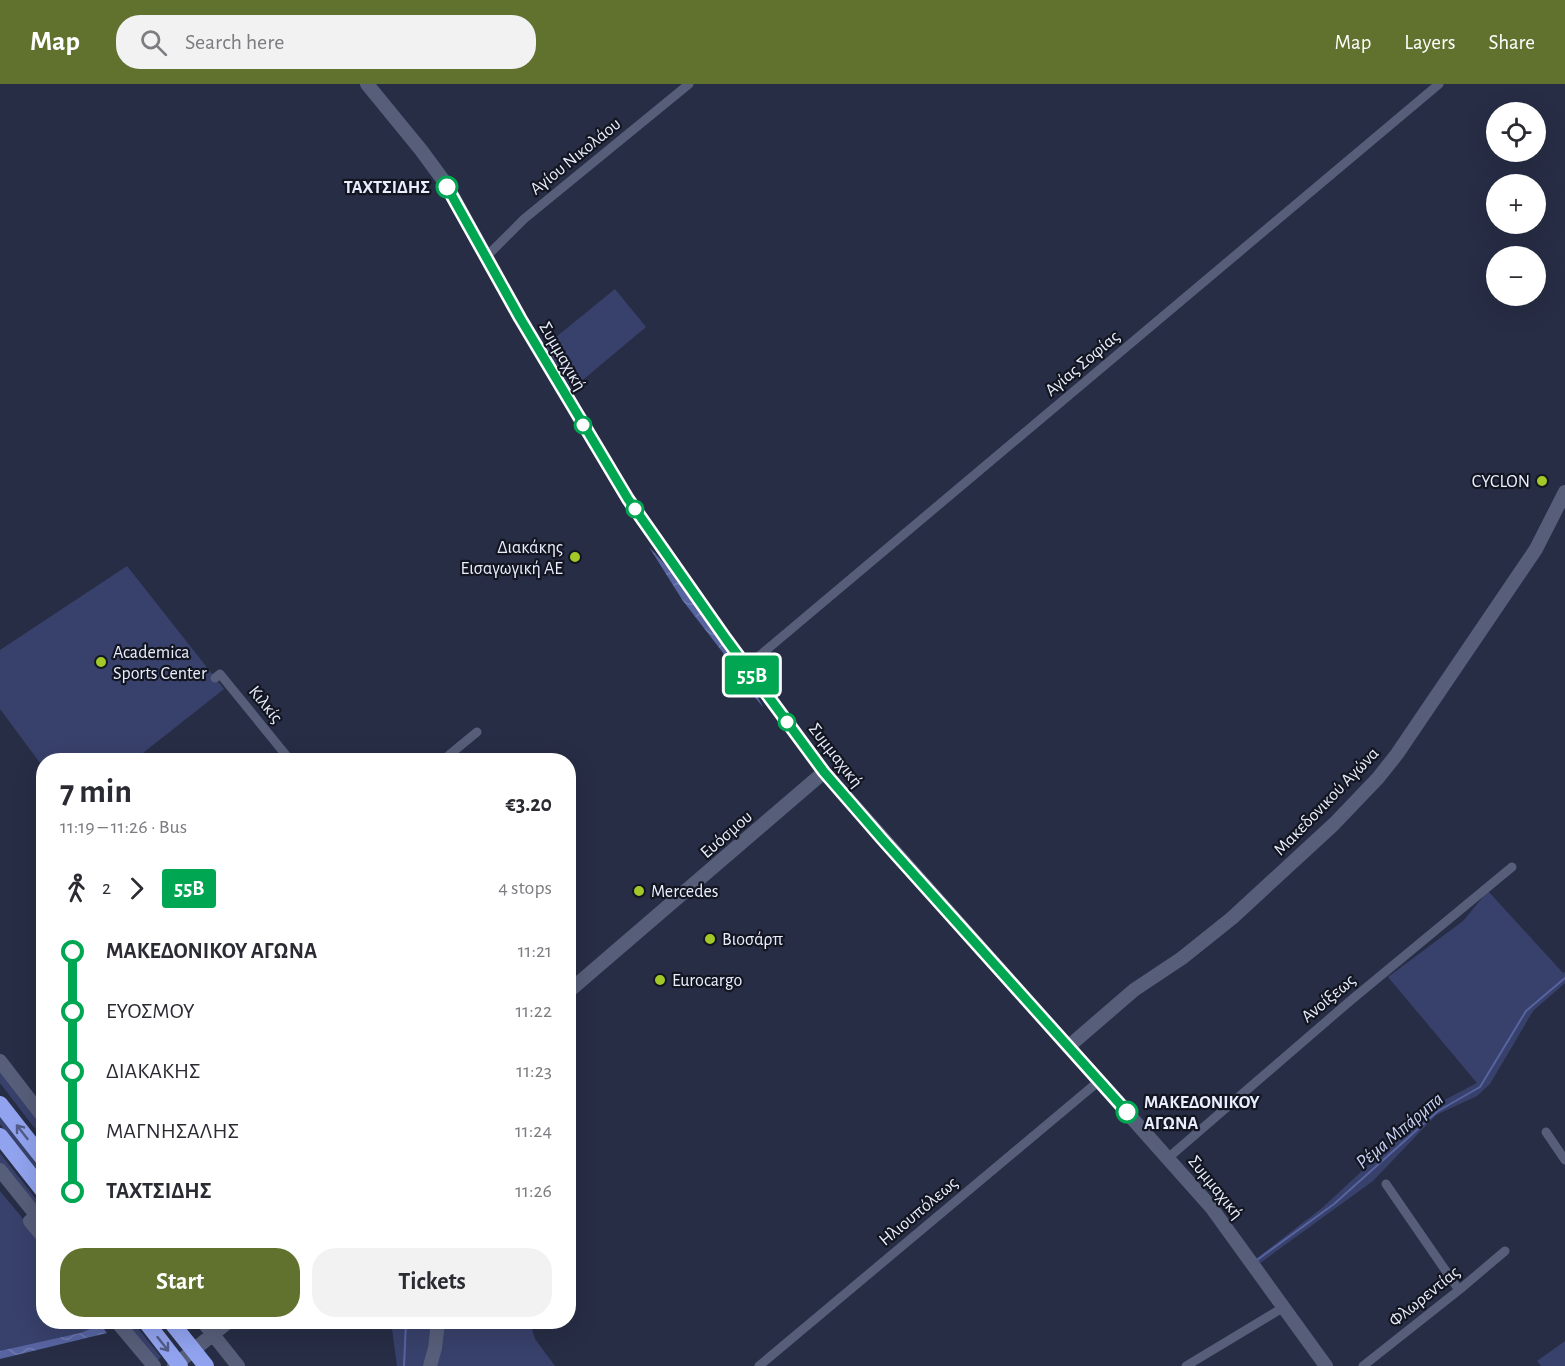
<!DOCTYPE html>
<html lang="en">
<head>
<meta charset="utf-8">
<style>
	:root { --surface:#fff; --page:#f2f2f3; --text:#2b2b33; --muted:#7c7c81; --accent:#61722e }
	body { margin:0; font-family:"Alegreya Sans",sans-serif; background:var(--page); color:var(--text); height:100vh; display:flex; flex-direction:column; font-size:22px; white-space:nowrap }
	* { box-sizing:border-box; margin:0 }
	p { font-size:20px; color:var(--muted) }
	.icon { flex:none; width:33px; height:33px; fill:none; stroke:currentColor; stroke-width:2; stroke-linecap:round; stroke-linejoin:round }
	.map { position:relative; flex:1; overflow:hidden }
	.sheet { position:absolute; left:36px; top:669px; width:540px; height:576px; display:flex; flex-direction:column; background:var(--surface); border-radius:24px; box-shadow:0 6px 24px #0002 }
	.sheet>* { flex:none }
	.badge { padding:0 12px; border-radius:4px; font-size:21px; line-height:39px }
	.controls { position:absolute; left:1486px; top:18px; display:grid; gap:12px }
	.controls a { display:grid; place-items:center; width:60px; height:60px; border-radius:50%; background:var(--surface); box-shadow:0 6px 24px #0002; font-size:30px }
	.map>.badge { position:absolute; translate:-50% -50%; box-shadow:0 0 0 3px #fff }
	.legs { display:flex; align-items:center; gap:9px; height:66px; padding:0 24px; font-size:20px }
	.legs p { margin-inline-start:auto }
	.headline { display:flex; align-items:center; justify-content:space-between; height:102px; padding:0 24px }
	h1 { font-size:33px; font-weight:700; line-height:45px }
	.button { display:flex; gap:12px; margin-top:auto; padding:12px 24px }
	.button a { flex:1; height:69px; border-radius:24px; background:var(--accent); color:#fff; font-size:24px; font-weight:700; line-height:69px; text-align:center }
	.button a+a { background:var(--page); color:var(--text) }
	ul { padding:0 24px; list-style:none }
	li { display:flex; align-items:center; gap:21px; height:60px; font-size:22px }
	li i { display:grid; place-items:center; width:9px; height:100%; margin:0 8px; background:currentColor }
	li i::after { content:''; width:15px; height:15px; margin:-8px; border:4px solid; border-radius:50%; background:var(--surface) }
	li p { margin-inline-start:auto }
	li:first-child i { background:linear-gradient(#0000 50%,currentColor 0) }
	li:last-child i { background:linear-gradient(currentColor 50%,#0000 0) }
	header { display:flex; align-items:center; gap:36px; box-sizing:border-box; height:84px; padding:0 30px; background:var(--accent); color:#fff }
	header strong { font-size:28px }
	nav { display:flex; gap:33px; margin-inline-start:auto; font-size:21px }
	.search { width:420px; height:54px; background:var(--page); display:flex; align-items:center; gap:15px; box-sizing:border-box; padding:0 21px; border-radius:24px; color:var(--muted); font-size:22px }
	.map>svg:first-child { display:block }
	.green { fill:#38416b }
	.water { fill:url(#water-waves) }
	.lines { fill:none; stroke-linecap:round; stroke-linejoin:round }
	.stream { stroke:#5764a1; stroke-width:2 }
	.street { stroke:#575e79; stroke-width:9 }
	.secondary { stroke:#575e79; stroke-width:14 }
	.highway { stroke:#91a3ef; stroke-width:16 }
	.oneway { stroke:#525c88 }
	.line-1-casing { stroke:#fff; stroke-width:14 }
	.line-1 { stroke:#00a651; stroke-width:9 }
	.stop-1-dot { fill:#fff; stroke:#00a651; stroke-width:3 }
	.poi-dot { fill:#a2c928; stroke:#131621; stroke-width:2 }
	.labels { text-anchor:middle; stroke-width:4.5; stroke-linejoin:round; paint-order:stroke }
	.street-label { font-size:18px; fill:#e9eefe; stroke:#131621 }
	.stop-label { font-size:18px; font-weight:bold; fill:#e9eefe; stroke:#131621; text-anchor:end }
	.poi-label { font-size:18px; fill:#e9eefe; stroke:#131621; text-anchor:start }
	.water-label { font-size:20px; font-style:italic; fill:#c8d2f6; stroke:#131621 }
</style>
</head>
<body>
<header>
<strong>Map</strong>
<div class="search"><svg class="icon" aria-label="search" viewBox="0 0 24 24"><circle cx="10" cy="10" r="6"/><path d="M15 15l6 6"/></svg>Search here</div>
<nav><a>Map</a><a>Layers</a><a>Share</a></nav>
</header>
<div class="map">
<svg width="1565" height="1282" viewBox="0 0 1565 1282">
	<defs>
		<pattern id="water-waves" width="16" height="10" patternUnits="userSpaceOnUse" patternTransform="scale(1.5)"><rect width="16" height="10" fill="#5764a1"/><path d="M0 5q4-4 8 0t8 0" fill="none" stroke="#6f7aaf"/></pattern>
	</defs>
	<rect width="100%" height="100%" fill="#272d45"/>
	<path class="green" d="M615,205L646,243L572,305L545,262Z
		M127,482L224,605L134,676H44L43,683L0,625V566Z
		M1488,807L1563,889L1565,888V899L1533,927L1490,1000L1477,1012L1436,1031L1373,1097L1256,1182L1253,1177L1322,1124L1431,1023L1477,999L1388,893L1463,837Z
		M0,988L43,1043V1055L0,999Z
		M0,1033L43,1088V1095L0,1040Z
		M0,1069L43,1124V1136L0,1081Z
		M0,1107L43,1159L44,1238H109L111,1240L0,1272Z
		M124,1238H133L161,1273L156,1278Z
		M391,1238H530L535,1255L555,1282H397Z
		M1565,1257V1282H1541L1537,1277Z"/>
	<path class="water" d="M649,463L672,488L735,571L763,623L731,585V574L724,570L683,517Z
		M101,1241L107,1249L0,1275V1267L80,1249Z"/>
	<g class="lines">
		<path class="stream" d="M1257,1176L1334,1120L1438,1027L1480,1003L1526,927L1565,894
			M404,1282L406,1238"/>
		<path class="street" d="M486,173L524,135L689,0
			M746,583L1439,0
			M215,594L220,590L290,676
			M443,676L477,648
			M1546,1048L1565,1076
			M1168,1074L1350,917L1512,783
			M1386,1100L1459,1206
			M759,1282L1099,997
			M1186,1282L1284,1223
			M1363,1282L1459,1206L1505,1167"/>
		<path class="secondary" d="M367,0L421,66L446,100L520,234L628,415L726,555L824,688L1211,1123L1326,1282
			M568,908L824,688
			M1068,963L1134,906L1182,874L1232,834L1334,740L1378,694L1397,670L1536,465L1565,408
			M0,977L44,1034
			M0,1086L44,1141
			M30,1137L44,1154
			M117,1238L154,1282
			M203,1238L238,1282
			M174,1282L228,1238
			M430,1282L435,1264L438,1238"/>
		<path class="highway" d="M0,1020L44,1076
			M0,1052L44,1108
			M146,1238L180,1282
			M171,1238L206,1282"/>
	</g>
	<defs><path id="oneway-shaft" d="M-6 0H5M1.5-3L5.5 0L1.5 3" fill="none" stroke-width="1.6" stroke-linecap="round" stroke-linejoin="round" transform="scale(1.5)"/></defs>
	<g class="oneway">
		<use href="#oneway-shaft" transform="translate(22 1048) rotate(-128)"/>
		<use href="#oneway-shaft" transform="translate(163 1260) rotate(52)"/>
	</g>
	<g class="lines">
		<g class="line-1-casing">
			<path id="line-1" d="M447,103L520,234L628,415L726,555L824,688L883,756L1127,1028"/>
		</g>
		<use href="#line-1" class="line-1"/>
	</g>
	<g class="stop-1-dot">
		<circle cx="447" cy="103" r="10"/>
		<circle cx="583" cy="341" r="8"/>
		<circle cx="635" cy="425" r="8"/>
		<circle cx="787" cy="638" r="8"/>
		<circle cx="1127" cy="1028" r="10"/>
	</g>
	<g class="poi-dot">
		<circle cx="1542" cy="397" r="6"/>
		<circle cx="575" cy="473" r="6"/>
		<circle cx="101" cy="578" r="6"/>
		<circle cx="639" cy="807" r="6"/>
		<circle cx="710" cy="855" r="6"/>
		<circle cx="660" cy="896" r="6"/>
	</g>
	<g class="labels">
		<g class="street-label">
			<text transform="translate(575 72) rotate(-39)" y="6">Αγίου Νικολάου</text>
			<text transform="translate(563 272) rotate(60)" y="6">Συμμαχική</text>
			<text transform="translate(1082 279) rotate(-40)" y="6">Αγίας Σοφίας</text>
			<text transform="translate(266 620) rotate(51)" y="6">Κιλκίς</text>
			<text transform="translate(836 671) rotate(52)" y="6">Συμμαχική</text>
			<text transform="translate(1326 717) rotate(-46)" y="6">Μακεδονικού Αγώνα</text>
			<text transform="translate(726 750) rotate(-41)" y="6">Ευόσμου</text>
			<text transform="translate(1328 914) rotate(-40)" y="6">Ανοίξεως</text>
			<text transform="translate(1216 1103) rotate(51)" y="6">Συμμαχική</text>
			<text transform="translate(918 1127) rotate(-40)" y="6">Ηλιουπόλεως</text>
			<text transform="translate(1424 1212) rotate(-39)" y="6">Φλωρεντίας</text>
		</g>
		<g class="stop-label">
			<text x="430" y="109">ΤΑΧΤΣΙΔΗΣ</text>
			<text x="1144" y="1024" text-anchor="start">ΜΑΚΕΔΟΝΙΚΟΥ<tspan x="1144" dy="21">ΑΓΩΝΑ</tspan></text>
		</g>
		<g class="poi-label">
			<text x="1530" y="403" text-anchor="end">CYCLON</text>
			<text x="563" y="469" text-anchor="end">Διακάκης<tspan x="563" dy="21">Εισαγωγική ΑΕ</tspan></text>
			<text x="113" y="574">Academica<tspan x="113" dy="21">Sports Center</tspan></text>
			<text x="651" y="813">Mercedes</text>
			<text x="722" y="861">Βιοσάρπ</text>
			<text x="672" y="902">Eurocargo</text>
		</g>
		<g class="water-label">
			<text transform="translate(1399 1046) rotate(-40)" y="7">Ρέμα Μπάρμπα</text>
		</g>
	</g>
</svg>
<div class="controls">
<a><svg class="icon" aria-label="locate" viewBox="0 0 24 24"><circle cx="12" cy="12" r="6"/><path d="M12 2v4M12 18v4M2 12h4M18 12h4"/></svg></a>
<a>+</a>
<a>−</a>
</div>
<b class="badge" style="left:752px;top:591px;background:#00a651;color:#fff">55Β</b>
<section class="sheet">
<div class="headline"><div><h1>7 min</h1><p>11:19 – 11:26 · Bus</p></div><b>€3.20</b></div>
<div class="legs"><svg class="icon" aria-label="walk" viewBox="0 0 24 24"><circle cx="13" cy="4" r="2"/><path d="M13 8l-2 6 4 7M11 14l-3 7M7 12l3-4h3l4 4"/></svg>2<svg class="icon" aria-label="forward" viewBox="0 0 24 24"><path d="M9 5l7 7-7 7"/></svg><b class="badge" style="background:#00a651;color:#fff">55Β</b><p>4 stops</p></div>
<ul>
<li><i style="color:#00a651"></i><b>ΜΑΚΕΔΟΝΙΚΟΥ ΑΓΩΝΑ</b><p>11:21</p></li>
<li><i style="color:#00a651"></i><span>ΕΥΟΣΜΟΥ</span><p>11:22</p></li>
<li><i style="color:#00a651"></i><span>ΔΙΑΚΑΚΗΣ</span><p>11:23</p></li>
<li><i style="color:#00a651"></i><span>ΜΑΓΝΗΣΑΛΗΣ</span><p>11:24</p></li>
<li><i style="color:#00a651"></i><b>ΤΑΧΤΣΙΔΗΣ</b><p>11:26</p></li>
</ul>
<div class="button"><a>Start</a><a>Tickets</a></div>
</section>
</div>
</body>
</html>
